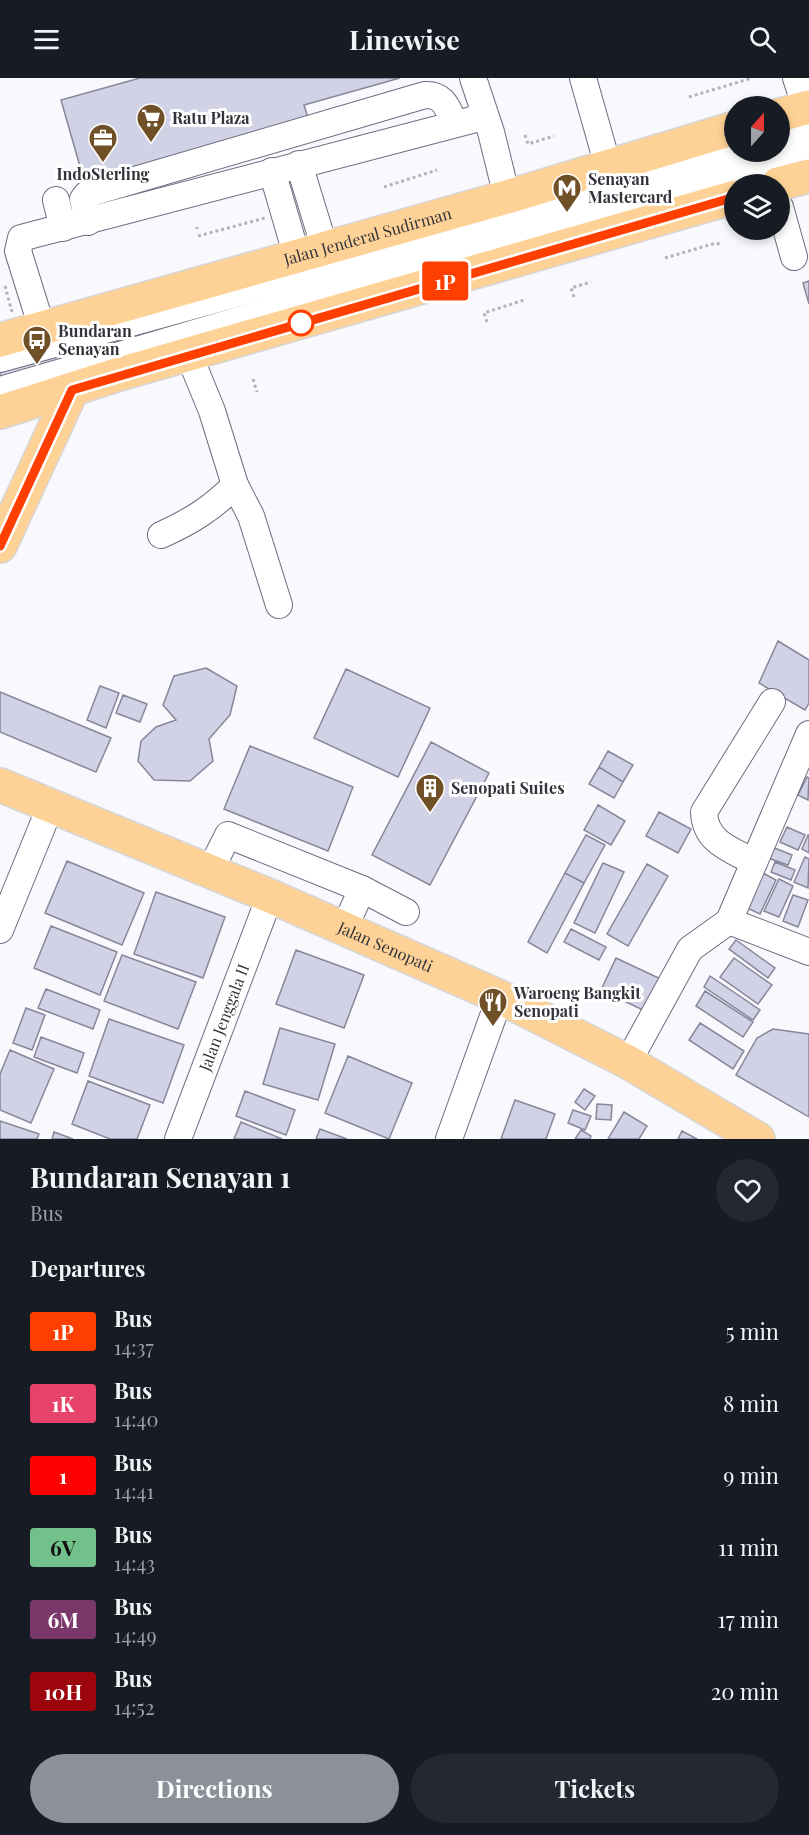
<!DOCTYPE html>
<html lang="en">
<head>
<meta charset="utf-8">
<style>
	:root { --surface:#171b24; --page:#242831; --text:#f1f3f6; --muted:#9ea1a6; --accent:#8c9099 }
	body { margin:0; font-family:"Playfair Display",serif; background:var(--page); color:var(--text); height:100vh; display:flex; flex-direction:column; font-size:22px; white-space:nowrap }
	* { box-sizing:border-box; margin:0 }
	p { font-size:20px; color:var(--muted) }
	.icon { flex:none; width:33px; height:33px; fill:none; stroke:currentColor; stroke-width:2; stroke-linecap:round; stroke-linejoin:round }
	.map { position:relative; height:1061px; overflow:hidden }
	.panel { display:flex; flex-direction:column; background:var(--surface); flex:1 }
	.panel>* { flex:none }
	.badge { padding:0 12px; border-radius:4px; font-size:21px; line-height:39px }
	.needle { width:39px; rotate:21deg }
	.tools { position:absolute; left:724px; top:18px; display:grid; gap:12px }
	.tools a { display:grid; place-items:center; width:66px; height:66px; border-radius:50%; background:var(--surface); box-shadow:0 3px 9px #0003; font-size:30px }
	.map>.badge { position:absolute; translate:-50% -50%; box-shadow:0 0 0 3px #fff }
	h2 { padding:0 30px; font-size:22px; line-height:54px }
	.round { display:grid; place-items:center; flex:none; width:63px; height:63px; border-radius:32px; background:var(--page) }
	.overview { display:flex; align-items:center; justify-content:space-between; height:102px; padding:0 30px }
	h1 { font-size:28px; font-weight:700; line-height:45px }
	.cta { display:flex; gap:12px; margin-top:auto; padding:12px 30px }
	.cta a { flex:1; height:69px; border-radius:36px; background:var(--accent); color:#fff; font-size:24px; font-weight:700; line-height:69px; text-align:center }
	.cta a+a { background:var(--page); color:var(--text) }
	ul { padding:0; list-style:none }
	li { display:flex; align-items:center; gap:18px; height:72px; padding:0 30px }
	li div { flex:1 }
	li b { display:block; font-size:22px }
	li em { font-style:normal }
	li .badge { min-width:66px; font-weight:700; text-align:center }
	header { display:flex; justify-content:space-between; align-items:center; height:78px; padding:0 30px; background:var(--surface); font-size:27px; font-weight:700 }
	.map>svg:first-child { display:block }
	.building { fill:#d2d2e7; stroke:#87869a; stroke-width:1.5 }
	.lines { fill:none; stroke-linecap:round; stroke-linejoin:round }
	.minor-casing { stroke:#6d6c7f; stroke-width:28 }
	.major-casing { stroke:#d6d6d8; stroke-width:36 }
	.path { stroke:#b3b3b9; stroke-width:3; stroke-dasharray:3 3; stroke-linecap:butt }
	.minor { stroke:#fff; stroke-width:26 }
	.major { stroke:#fed296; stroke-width:33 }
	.line-casing { stroke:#fff; stroke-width:14 }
	.line { stroke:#ff3f00; stroke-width:9 }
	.stop-dot { fill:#fff; stroke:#ff3f00; stroke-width:3 }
	.labels { text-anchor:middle; stroke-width:6; stroke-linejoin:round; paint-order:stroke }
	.poi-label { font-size:16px; font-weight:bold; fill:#33333b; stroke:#fff; text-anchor:start }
	.street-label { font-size:16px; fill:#33333b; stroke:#fff }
</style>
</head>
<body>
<header><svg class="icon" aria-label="menu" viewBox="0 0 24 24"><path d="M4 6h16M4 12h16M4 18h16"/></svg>Linewise<svg class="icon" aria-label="search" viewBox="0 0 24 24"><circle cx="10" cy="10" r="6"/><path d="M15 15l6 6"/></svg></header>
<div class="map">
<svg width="809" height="1061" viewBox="0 0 809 1061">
	<rect width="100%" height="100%" fill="#f9f9fd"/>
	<path class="building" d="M140,0H400L304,27L309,43L85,106L61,22Z
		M809,203V226L803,205Z
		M67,266L72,285L0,306V285Z
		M778,563L809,582V625L805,632L759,605Z
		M206,590L237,608L230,637L209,661L213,683L190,703L154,702L138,683L141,663L156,649L176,642L163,627L174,598Z
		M346,591L430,630L398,699L314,660Z
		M100,608L119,615L106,650L87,642Z
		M0,614L111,660L96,694L0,654Z
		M123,617L147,626L140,644L116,635Z
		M431,664L489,695L430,807L372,777Z
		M250,668L353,709L328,773L224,731Z
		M608,673L633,687L623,704L599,689Z
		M599,689L623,704L614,720L589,706Z
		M807,699L809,700L808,722L798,717Z
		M598,727L625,743L611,767L584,752Z
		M659,734L691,751L678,775L646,758Z
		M787,749L805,757L798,772L780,764Z
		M586,757L605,767L584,805L565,795Z
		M808,757H809V775L802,771Z
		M772,769L792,777L788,787L768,780Z
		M805,779L809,781L808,810L794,804Z
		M67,783L144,815L122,867L45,835Z
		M775,784L795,792L791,802L771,794Z
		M603,785L624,794L595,855L574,845Z
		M647,786L668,798L628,868L607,856Z
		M565,795L584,805L547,875L528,864Z
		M763,795L776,802L760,836L747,830Z
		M779,801L793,808L779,839L764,833Z
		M156,814L225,839L203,900L134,876Z
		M793,817L808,822L798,849L783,843Z
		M51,848L117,874L100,917L34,890Z
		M571,851L606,869L599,882L564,864Z
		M736,862L775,890L768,900L729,871Z
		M296,872L364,897L344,950L276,926Z
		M122,877L196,904L178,951L104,923Z
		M616,880L663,902L647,934L601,912Z
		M734,880L772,907L758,926L720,899Z
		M710,898L760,932L753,942L704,909Z
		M46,911L100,932L93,951L38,930Z
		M705,913L753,944L743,959L696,928Z
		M26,930L45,937L32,972L13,965Z
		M109,941L184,967L163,1025L89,998Z
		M700,945L744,973L733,991L689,962Z
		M280,950L335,966L318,1022L263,1006Z
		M773,951L809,956V1039L736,997L757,960Z
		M41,959L84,975L77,995L34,979Z
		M10,972L54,991L31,1045L0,1032V996Z
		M348,978L412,1005L389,1061L325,1035Z
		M88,1003L150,1027L137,1061H110L72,1046Z
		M584,1011L595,1018L585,1032L575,1024Z
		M245,1013L295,1032L286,1057L236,1038Z
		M515,1022L555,1036L546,1061H501Z
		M597,1026L612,1027L611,1042L596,1041Z
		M573,1032L591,1038L585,1052L568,1045Z
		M624,1034L647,1048L639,1061H608Z
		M0,1043L39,1056L37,1061H0Z
		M241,1044L282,1061H234Z
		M320,1051L347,1061H316Z
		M581,1052L591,1058L590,1061H575Z
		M682,1053L697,1061H678Z
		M54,1054L73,1061H52Z"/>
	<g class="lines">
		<g class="minor-casing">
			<g id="minor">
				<path d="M473,0L491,54L507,119"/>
				<path d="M583,0L608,88"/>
				<path d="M796,0L806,30"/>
				<path d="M780,59L809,50"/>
				<path d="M299,86L325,171"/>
				<path d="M272,93L297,179"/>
				<path d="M56,122L63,150"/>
				<path d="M780,129L794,179"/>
				<path d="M88,144L83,121L87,116L425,17C444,16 447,30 455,45"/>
				<path d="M42,250L18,173L21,160L472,42L484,36"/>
				<path d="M189,277L212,333L235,407L251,438L279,527"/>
				<path d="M0,281L258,210L735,72"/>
				<path d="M0,312L809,75"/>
				<path d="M161,457C190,444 213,430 235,407"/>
				<path d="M754,784C730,771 705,764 704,734L772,624"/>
				<path d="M210,793L228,757L362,811L344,851"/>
				<path d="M362,811L406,834"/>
				<path d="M729,843L809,874"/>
				<path d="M0,852L51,727"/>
				<path d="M628,984L690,871L729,843L809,656"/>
				<path id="s1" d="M178,1061L270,818"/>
				<path d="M449,1061L500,919"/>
			</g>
		</g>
		<g class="major-casing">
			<g id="major">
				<path d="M780,37L809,29"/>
				<path d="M778,106L809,98"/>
				<path id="s2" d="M0,262L507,119L735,50"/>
				<path d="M0,334L116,297L735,119"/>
				<path d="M0,468L72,312"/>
				<path id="s3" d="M0,707L270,818L500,919L628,984L758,1061"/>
			</g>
		</g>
		<path class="path" d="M689,19L752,0
			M525,57L528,66L554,58
			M384,109L437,92
			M197,149V151
			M198,158L265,140
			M665,180L716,165L720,166
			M5,208L12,234
			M574,219L571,210L591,204
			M487,244L484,235L524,222
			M253,301L257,314"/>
		<use href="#minor" class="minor"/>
		<use href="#major" class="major"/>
	</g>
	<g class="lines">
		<g class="line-casing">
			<path id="line" d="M0,468L72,312L735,119"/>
		</g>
		<use href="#line" class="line"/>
	</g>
	<defs>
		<g id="supermarket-pin" transform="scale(1.5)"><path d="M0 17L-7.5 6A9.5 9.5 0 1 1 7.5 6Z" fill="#705026" stroke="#fff"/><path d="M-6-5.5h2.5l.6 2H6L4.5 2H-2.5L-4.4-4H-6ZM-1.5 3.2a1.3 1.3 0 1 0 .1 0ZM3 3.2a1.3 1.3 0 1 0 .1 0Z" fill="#fff"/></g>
		<g id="office-pin" transform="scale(1.5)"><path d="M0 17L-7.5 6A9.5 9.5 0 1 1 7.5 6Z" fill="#705026" stroke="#fff"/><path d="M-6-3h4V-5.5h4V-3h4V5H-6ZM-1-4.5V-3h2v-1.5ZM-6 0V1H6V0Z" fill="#fff"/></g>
		<g id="metro-pin" transform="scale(1.5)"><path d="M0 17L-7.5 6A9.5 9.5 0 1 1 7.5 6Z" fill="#705026" stroke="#fff"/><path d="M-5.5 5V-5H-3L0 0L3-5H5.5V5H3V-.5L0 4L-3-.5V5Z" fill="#fff"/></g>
		<g id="bus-pin" transform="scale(1.5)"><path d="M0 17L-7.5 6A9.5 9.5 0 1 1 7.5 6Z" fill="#705026" stroke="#fff"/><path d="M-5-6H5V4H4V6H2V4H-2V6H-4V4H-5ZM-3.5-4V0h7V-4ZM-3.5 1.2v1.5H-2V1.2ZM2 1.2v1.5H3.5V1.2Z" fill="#fff"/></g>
		<g id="building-pin" transform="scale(1.5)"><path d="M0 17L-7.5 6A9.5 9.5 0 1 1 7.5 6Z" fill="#705026" stroke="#fff"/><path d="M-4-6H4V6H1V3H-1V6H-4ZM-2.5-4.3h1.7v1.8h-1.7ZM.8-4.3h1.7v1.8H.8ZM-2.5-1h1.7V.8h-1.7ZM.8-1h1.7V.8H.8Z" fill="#fff"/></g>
		<g id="restaurant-pin" transform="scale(1.5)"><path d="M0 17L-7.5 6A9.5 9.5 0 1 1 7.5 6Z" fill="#705026" stroke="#fff"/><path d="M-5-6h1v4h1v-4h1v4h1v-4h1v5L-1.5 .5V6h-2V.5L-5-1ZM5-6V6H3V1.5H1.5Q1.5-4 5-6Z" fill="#fff"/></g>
	</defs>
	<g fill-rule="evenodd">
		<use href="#supermarket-pin" x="151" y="40"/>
		<use href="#office-pin" x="103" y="60"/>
		<use href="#metro-pin" x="567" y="110"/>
		<use href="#bus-pin" x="37" y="262"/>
		<use href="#building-pin" x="430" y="710"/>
		<use href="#restaurant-pin" x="493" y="924"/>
	</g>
	<circle class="stop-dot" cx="301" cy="245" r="12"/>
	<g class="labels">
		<g class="poi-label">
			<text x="172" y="46">Ratu Plaza</text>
			<text x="103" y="102" text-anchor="middle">IndoSterling</text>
			<text x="588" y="107">Senayan<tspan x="588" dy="18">Mastercard</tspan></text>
			<text x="58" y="259">Bundaran<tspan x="58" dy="18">Senayan</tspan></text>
			<text x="451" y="716">Senopati Suites</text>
			<text x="514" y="921">Waroeng Bangkit<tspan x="514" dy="18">Senopati</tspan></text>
		</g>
		<g class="street-label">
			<text dy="6" stroke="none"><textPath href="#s2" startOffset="382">Jalan Jenderal Sudirman</textPath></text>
			<text dy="6" stroke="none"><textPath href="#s3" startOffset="418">Jalan Senopati</textPath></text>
			<text dy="6" stroke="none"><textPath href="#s1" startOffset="130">Jalan Jenggala II</textPath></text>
		</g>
	</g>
</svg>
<div class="tools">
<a><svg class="needle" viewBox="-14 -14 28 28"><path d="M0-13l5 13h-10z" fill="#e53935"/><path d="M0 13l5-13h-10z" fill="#9ea1a6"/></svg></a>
<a><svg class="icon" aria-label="layers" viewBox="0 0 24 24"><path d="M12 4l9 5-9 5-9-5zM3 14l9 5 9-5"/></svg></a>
</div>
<b class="badge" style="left:445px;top:203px;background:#ff3f00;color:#fff">1P</b>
</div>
<section class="panel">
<div class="overview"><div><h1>Bundaran Senayan 1</h1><p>Bus</p></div><a class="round"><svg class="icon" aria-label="heart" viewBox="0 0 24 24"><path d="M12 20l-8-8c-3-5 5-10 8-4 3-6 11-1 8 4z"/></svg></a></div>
<h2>Departures</h2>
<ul>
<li><span class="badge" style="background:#ff3f00;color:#fff">1P</span><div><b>Bus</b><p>14:37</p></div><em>5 min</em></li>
<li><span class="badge" style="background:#e6426a;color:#fff">1K</span><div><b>Bus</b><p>14:40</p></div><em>8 min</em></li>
<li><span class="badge" style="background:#f00;color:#fff">1</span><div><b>Bus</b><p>14:41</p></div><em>9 min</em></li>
<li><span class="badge" style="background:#72c18b;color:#111">6V</span><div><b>Bus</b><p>14:43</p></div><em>11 min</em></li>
<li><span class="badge" style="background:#79376a;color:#fff">6M</span><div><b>Bus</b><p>14:49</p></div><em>17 min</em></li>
<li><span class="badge" style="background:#9c050c;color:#fff">10H</span><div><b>Bus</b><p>14:52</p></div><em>20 min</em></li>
</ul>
<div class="cta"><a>Directions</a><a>Tickets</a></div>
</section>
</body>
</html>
